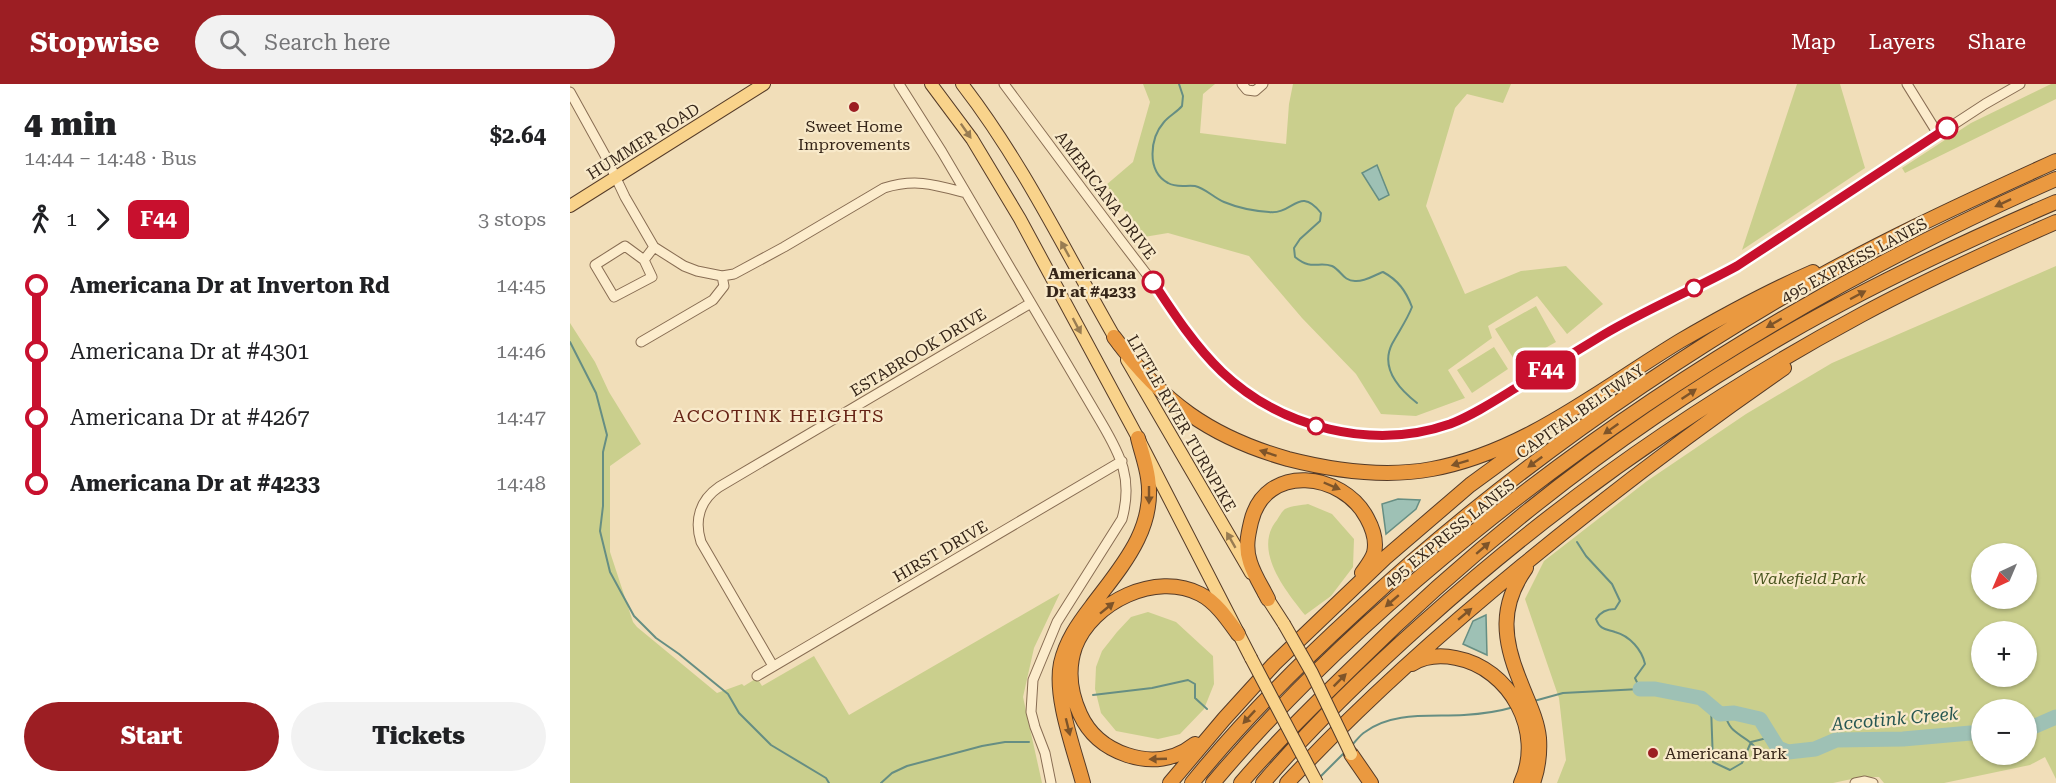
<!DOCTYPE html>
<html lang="en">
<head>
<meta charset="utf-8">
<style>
	:root { --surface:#fff; --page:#f2f2f2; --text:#202124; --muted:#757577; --accent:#9c1e23 }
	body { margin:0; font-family:"Roboto Serif",serif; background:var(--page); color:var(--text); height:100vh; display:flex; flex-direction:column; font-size:22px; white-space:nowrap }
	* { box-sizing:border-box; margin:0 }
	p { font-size:20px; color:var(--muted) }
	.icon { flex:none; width:33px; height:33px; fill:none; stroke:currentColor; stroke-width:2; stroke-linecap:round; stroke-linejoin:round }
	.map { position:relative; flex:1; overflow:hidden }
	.side { display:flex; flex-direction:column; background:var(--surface); width:570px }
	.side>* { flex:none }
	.badge { padding:0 12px; border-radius:9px; font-size:21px; line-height:39px }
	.needle { width:39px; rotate:224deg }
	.tools { position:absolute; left:1401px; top:459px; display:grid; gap:12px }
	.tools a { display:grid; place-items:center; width:66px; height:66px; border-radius:50%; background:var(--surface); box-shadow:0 2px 4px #0004; font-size:30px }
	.map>.badge { position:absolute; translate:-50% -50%; box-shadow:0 0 0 3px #fff }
	.legs { display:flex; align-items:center; gap:9px; height:66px; padding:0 24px; font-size:20px }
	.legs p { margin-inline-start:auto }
	.headline { display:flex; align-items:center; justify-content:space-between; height:102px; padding:0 24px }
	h1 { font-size:33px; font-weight:800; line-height:45px }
	.primary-button { display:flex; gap:12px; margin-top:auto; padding:12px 24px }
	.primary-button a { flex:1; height:69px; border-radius:36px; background:var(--accent); color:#fff; font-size:24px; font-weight:800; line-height:69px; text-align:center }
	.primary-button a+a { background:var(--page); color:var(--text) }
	ul { padding:0 24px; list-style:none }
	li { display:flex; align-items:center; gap:21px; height:66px; font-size:22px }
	li i { display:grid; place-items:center; width:9px; height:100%; margin:0 8px; background:currentColor }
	li i::after { content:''; width:15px; height:15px; margin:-8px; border:4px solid; border-radius:50%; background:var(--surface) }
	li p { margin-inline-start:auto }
	li:first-child i { background:linear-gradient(#0000 50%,currentColor 0) }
	li:last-child i { background:linear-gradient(currentColor 50%,#0000 0) }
	header { display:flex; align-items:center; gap:36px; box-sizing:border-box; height:84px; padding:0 30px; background:var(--accent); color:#fff }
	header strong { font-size:28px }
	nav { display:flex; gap:33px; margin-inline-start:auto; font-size:21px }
	.search { width:420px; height:54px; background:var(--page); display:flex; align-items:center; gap:15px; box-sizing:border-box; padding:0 21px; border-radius:33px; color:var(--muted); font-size:22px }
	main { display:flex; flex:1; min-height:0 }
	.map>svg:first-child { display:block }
	.green { fill:#cacf8d; fill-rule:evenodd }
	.water { fill:#9ec1b5; stroke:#668e83; stroke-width:1.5 }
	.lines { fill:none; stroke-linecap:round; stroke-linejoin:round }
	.stream { stroke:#668e83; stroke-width:2 }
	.river { stroke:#9ec1b5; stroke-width:15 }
	.minor-casing { stroke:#886d53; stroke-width:11 }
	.major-casing { stroke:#553b28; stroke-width:14 }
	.highway-casing { stroke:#553b28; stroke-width:16 }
	.minor { stroke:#fceccc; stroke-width:9 }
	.major { stroke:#f9d38b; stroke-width:12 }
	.highway { stroke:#ea9940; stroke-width:14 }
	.major-bridge-casing { stroke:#553b28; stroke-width:14; stroke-linecap:butt }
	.major-bridge { stroke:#f9d38b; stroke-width:12 }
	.oneway { fill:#987c52 }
	.oneway2 { fill:#7e5429 }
	.line-1-casing { stroke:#fff; stroke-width:14 }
	.line-1 { stroke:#c8102e; stroke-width:9 }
	.poi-dot { fill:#9c1e23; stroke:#f8e9c9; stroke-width:2 }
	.stop-1-dot { fill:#fff; stroke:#c8102e; stroke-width:3 }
	.labels { text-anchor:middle; stroke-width:4.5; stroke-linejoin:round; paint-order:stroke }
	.poi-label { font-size:16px; fill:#362619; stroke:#f8e9c9 }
	.street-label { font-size:16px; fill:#362619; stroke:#f8e9c9 }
	.stop-label { font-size:16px; font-weight:bold; fill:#362619; stroke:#f8e9c9; text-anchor:end }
	.park-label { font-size:16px; font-style:italic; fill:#48541e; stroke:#f8e9c9 }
	.neighbourhood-label { font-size:18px; letter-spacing:1.5px; fill:#662315; stroke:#f8e9c9 }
	.water-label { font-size:18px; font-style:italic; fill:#275752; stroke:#f8e9c9 }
</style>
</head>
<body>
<header>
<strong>Stopwise</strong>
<div class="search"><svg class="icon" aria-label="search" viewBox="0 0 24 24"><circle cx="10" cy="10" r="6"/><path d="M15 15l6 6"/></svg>Search here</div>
<nav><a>Map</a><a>Layers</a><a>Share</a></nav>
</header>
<main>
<section class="side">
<div class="headline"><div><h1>4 min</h1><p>14:44 – 14:48 · Bus</p></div><b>$2.64</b></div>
<div class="legs"><svg class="icon" aria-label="walk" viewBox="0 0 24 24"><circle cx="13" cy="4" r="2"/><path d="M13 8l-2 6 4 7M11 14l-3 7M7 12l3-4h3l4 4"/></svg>1<svg class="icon" aria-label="forward" viewBox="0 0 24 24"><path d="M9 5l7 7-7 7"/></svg><b class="badge" style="background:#c8102e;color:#fff">F44</b><p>3 stops</p></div>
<ul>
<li><i style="color:#c8102e"></i><b>Americana Dr at Inverton Rd</b><p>14:45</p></li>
<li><i style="color:#c8102e"></i><span>Americana Dr at #4301</span><p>14:46</p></li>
<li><i style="color:#c8102e"></i><span>Americana Dr at #4267</span><p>14:47</p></li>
<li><i style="color:#c8102e"></i><b>Americana Dr at #4233</b><p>14:48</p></li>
</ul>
<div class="primary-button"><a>Start</a><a>Tickets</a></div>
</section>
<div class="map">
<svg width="1486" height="699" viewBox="0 0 1486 699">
	<rect width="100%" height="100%" fill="#f1deb9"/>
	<path class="green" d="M573,0H645L633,10L630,49L716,60L719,20L723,0H941L933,19L897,10L885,24L856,122L895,210L951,187L996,182L1033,220L997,250L967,212L918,242L922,254L878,286L895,314L846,332L811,330L786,290L732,234L679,172L598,149L574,153L536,101L563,78L580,18Z
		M1227,0H1270L1295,84L1172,166Z
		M1481,0H1486V15L1335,89L1332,84L1401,39Z
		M1486,182V695L1475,673L1460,681L1374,699H1314L1309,693H1291L1263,699H987L996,676L989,614L955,515L974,477L1077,397L1176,330L1262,279ZM1412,470H1456V514H1412ZM1412,548H1456V592H1412ZM1412,626H1456V670H1412Z
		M966,222L986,258L947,280L925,245Z
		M0,239L25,278L39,308L71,360L40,382V468L63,538L67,543L147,609L172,600L174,602L187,594L192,602L244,572L279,631L490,509L464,564L453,613L472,699H0Z
		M924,263L938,285L902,309L887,286Z
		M738,420L762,430L784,455L783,483L761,512L735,531C716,507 682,466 707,436C709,433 712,427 715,425C721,422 732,421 738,420Z
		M578,528L606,538L643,572L644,600L634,625L610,650L588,655L546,647L531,629L525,605L526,583L532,567L547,548L561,533Z"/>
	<path class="water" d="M807,81L819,111L809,116L792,89Z
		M828,415L850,416L846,425L816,450L812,420Z
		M916,531L917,571L893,560L903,537Z"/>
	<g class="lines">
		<path class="stream" d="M609,0L613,12L612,22C607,28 599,32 594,38C580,54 576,87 598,99C606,104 616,101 625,102C635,104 644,114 654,118C666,123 685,127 699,128C723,131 729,101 751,129L750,137L730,155L724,164L725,173C742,187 748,177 762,182C771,186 773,197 785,197C795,198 804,191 813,188C828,196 836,207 842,223C837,236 829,247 822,260C810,284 829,305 847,319
			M0,258L26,309L37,351L33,368V422L30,447L40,488L64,532L86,554L109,570L158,610L169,629L201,661L256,694L259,699
			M523,611L582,604L618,596L625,600V614L637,625
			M964,617L993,609L1070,605L1065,594L1075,580C1072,566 1060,552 1045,548C1036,545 1030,546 1026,535C1031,527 1037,525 1045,525L1050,517L1042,500L1016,472L1007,458
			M1141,623L1143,678L1160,686L1172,679L1181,658L1201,653
			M1155,630C1160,649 1168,648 1181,659C1185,662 1188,667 1191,671L1208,664
			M782,661C786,657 790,651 795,648C823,627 862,633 894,631C911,630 927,628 944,623
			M750,693L776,667
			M311,699L322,689L337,682L412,662L435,658H459"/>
		<path class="river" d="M1070,605H1085L1131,614L1150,630L1164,629L1190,635L1208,664L1218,668L1245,665L1266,656L1333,655L1412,648
			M1456,646L1486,633"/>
		<g class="minor-casing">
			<path id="minor" d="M329,0L372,68L531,338C551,372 563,395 552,435L487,538L463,596L461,628L465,643L475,669L481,699
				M434,0C481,63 527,126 575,188C596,215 613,245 636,271C695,339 793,369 879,340C903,332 924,318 945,305C974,287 1004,269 1033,251C1076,225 1123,206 1167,182L1415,20L1450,0
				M672,0L677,6L685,7L693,0
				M1337,0L1368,50
				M0,8L36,73L55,113L84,163L114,182L127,187L152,192L164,190L214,163L314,104C346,94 366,101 396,109
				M74,176L55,162L25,181L44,213L82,193L74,176L84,163
				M71,258L143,216L154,202L152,192
				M203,582L131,458C124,436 130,416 149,403L461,219
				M187,592L552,377
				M1285,699L1295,697L1303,699"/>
		</g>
		<g class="major-casing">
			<path id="major" d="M361,0L402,55L450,135L568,354L681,574
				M392,0C454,80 498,173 549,261
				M0,122L194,0
				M557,276L681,489
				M694,509L714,540"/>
		</g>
		<g class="highway-casing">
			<path id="highway" d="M544,253C592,318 640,353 718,375C765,387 814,394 862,385C954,368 1031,305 1110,257C1153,232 1197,208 1243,188
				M956,484C929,522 933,556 950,597C957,616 967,634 969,654C970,669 968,685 963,699
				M698,515C692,503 684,491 680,478C675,464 678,451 681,438C695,378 773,388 797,434C803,445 807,457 804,469C802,476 796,483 792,489
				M842,580C855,572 871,571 886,574C940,584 975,648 951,699
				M625,660C605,676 581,679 557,671C536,664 519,650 510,630C500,608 497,586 505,563C522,518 586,487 630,510C646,518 658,536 668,550
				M781,670L801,699
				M513,699C504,665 484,613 491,579C496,557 508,540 521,523C550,484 586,446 578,394C576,380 571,367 568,354
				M600,699L654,635L704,580L815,474L900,401L967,352
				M622,699C672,637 728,581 786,528C914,409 1056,306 1206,217C1296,164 1391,120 1486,77
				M643,699C721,606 810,524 904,448C1082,304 1277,187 1486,95
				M671,699C706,658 745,620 784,582C912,455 1056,343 1213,252C1301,201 1393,158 1486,118
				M693,699C742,642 797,589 853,539C986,419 1133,316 1291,231C1354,197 1420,167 1486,138
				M717,699C790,621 869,550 952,482C1036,413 1123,347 1214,284"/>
		</g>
		<use href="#minor" class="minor"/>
		<use href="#major" class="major"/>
		<use href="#highway" class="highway"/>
		<g class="major-bridge-casing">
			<path id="major-bridge" d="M714,540L742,589L781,670
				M681,574L747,699"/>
		</g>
		<use href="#major-bridge" class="major-bridge"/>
	</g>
	<defs><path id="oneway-solid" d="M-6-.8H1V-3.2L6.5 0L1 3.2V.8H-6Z" transform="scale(1.5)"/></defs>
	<g class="oneway">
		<use href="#oneway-solid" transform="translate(396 47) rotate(55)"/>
		<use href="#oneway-solid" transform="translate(495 165) rotate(-119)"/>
		<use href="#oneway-solid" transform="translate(507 242) rotate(62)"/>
		<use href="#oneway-solid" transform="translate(661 456) rotate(-120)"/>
	</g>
	<g class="oneway2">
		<use href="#oneway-solid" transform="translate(1433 119) rotate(155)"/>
		<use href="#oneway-solid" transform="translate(1288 211) rotate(-28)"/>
		<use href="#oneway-solid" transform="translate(1204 239) rotate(150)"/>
		<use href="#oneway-solid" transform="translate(1119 310) rotate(-34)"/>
		<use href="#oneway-solid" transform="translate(1041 345) rotate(145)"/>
		<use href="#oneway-solid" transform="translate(698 369) rotate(-162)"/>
		<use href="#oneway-solid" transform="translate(965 378) rotate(144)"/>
		<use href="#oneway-solid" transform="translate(890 379) rotate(163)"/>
		<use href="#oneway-solid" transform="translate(762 402) rotate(23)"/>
		<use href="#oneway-solid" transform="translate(579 411) rotate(90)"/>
		<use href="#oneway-solid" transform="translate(913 464) rotate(-41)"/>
		<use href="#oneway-solid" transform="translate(822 517) rotate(139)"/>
		<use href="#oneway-solid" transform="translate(537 524) rotate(-39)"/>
		<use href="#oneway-solid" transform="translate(895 530) rotate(-40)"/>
		<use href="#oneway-solid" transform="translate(770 596) rotate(-45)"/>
		<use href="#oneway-solid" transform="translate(679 633) rotate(133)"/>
		<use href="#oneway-solid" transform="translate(498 643) rotate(76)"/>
		<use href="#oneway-solid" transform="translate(588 675) rotate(178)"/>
	</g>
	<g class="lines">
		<g class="line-1-casing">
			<path id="line-1" d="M583,198C604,230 625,262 652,288C711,344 803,367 880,340C903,331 923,318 944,305C974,287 1003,269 1033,251C1077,225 1123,206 1167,182L1377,44"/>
		</g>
		<use href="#line-1" class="line-1"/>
	</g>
	<g class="poi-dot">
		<circle cx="284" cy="23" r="6"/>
		<circle cx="1083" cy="669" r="6"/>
	</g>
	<g class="stop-1-dot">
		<circle cx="1377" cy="44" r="10"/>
		<circle cx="583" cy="198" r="10"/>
		<circle cx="1124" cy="204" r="8"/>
		<circle cx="746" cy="342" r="8"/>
	</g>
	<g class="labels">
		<g class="poi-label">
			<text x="284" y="48">Sweet Home<tspan x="284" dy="18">Improvements</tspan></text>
			<text x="1095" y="675" text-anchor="start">Americana Park</text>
		</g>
		<g class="street-label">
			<text transform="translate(73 57) rotate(-32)" y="6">HUMMER ROAD</text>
			<text transform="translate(536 111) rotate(53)" y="6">AMERICANA DRIVE</text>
			<text transform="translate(1284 176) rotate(-28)" y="6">495 EXPRESS LANES</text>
			<text transform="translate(348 268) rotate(-31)" y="6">ESTABROOK DRIVE</text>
			<text transform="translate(1010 327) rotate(-35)" y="6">CAPITAL BELTWAY</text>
			<text transform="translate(612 339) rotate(60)" y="6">LITTLE RIVER TURNPIKE</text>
			<text transform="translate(879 449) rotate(-39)" y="6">495 EXPRESS LANES</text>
			<text transform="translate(370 467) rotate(-30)" y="6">HIRST DRIVE</text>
		</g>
		<g class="stop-label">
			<text x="566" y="195">Americana<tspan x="566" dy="18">Dr at #4233</tspan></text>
		</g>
		<g class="park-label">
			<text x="1239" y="500">Wakefield Park</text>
		</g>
		<g class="neighbourhood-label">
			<text x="209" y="338">ACCOTINK HEIGHTS</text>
		</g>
		<g class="water-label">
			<text transform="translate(1325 635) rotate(-5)" y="6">Accotink Creek</text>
		</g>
	</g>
</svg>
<div class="tools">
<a><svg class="needle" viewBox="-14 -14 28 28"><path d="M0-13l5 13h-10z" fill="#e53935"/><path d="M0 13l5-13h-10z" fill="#757577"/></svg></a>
<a>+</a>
<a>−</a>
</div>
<b class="badge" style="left:976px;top:286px;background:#c8102e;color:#fff">F44</b>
</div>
</main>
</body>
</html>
